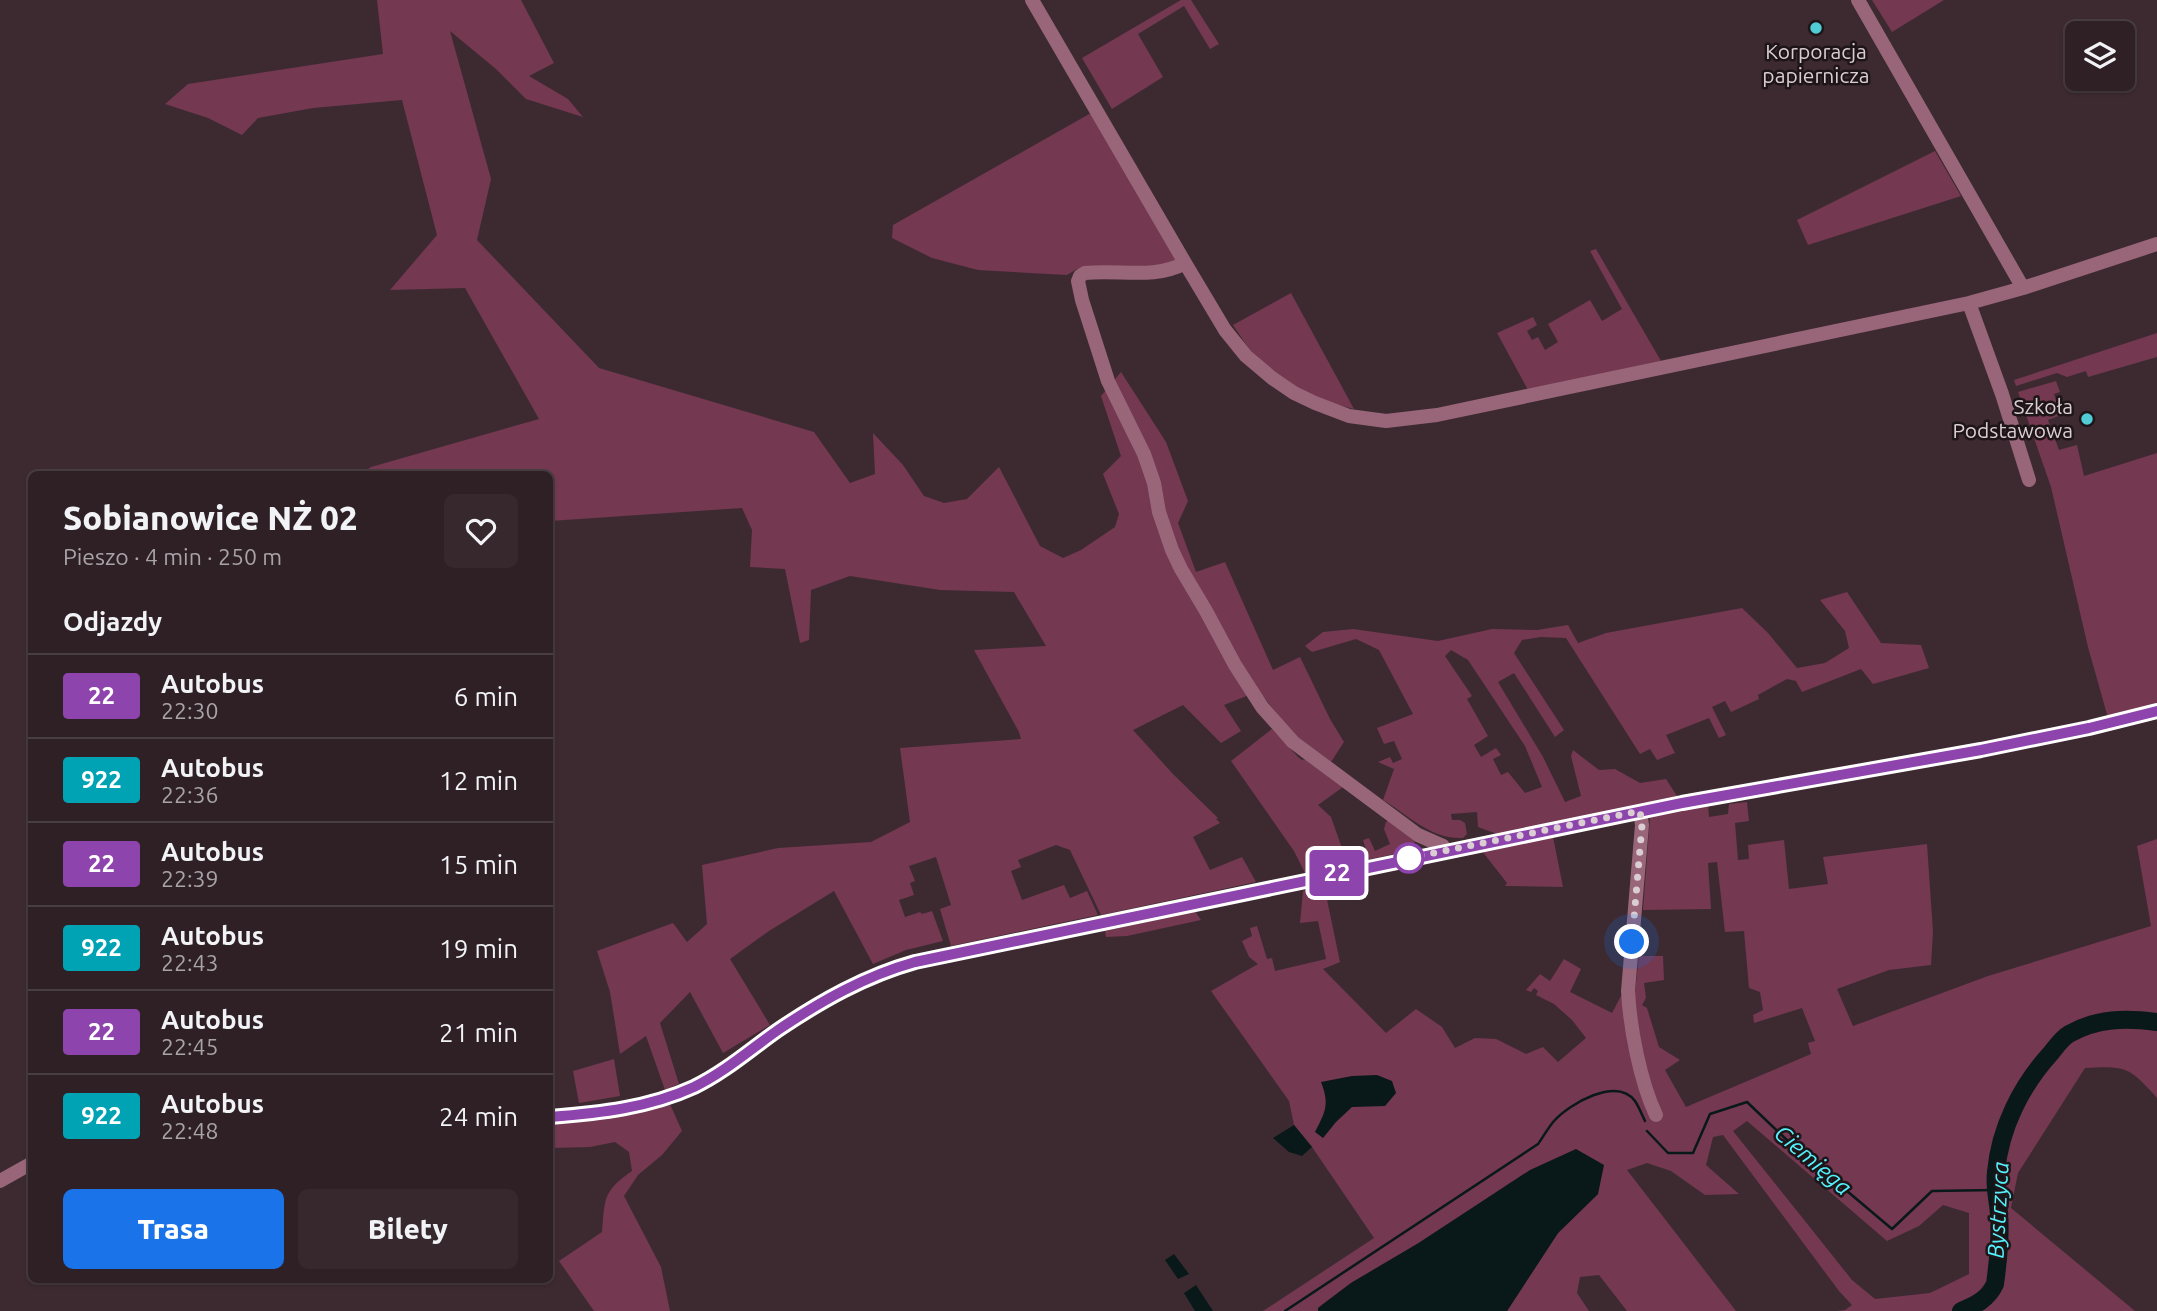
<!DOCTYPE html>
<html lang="pl">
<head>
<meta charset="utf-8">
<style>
	:root { --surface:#2e2025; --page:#36282d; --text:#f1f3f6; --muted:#a7a3a7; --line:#493e42; --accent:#1a73e8 }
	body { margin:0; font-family:Ubuntu,sans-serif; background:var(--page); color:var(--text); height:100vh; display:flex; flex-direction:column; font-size:26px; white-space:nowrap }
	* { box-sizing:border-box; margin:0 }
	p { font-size:23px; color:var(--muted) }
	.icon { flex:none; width:38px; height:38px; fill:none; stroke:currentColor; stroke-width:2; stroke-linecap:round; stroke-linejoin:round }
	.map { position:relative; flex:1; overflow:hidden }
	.drawer { position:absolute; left:28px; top:471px; width:525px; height:812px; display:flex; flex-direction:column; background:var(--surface); border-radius:10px; box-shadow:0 2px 5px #0004,0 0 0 2px var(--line) }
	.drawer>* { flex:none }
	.badge { padding:0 14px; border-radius:5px; font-size:24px; line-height:46px }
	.fabs { position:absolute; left:2065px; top:21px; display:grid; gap:14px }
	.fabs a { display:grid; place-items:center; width:70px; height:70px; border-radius:10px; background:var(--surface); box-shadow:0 2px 5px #0004,0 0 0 2px var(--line); font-size:35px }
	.you { position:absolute; width:35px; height:35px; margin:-18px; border:5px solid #fff; border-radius:50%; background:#1a73e8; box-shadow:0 0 0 10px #1a73e833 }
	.map>.badge { position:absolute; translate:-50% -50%; box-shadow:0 0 0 4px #fff }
	h2 { padding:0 35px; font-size:26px; line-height:63px }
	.round { display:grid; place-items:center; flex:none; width:74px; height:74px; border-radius:10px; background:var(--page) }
	.summary { display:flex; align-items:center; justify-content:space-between; height:119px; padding:0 35px }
	h1 { font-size:33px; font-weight:800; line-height:52px }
	.cta { display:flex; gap:14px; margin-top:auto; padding:14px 35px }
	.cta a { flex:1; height:80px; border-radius:10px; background:var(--accent); color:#fff; font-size:28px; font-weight:800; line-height:80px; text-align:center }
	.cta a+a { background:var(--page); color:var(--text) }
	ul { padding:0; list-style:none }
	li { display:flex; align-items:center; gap:21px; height:84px; padding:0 35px; border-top:2px solid var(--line) }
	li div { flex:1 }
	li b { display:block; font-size:26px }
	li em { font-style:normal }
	li .badge { min-width:77px; font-weight:700; text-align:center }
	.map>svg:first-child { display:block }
	.green { fill:#743851; fill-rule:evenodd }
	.water { fill:#091819 }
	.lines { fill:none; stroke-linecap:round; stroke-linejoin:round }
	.stream { stroke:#091819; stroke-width:2.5 }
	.river { stroke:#091819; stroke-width:18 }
	.minor { stroke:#996679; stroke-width:14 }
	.line-casing { stroke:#fff; stroke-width:16 }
	.line { stroke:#8e44ad; stroke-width:10 }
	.walk { stroke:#dbced2; stroke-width:7; stroke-dasharray:0 12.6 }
	.poi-dot { fill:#51ccd5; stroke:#1e1518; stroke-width:2.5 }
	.stop-dot { fill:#fff; stroke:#8e44ad; stroke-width:3.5 }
	.labels { text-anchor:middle; stroke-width:5; stroke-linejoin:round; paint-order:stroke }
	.poi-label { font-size:21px; fill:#dbced2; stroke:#1e1518 }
	.water-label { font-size:23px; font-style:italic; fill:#54f0fb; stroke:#1e1518 }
</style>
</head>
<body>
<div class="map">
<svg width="2157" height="1311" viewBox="0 0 2157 1311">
	<rect width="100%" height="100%" fill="#3d2a31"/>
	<path class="green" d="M377,0H521L554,63L529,76L568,99L583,117L526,99L496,69L450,31L491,179L477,240L599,368L814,432L850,483L875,474L873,433L903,465L924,496L944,503L967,499L999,467L1040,546L1063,558L1081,550L1115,527L1119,514L1103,474L1121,456L1101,396L1121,372L1166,442L1188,501L1178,523L1196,572L1225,562L1273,670L1300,657L1330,719L1344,742L1331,762L1293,734L1259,691L1224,705L1241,731L1221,743L1183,705L1133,730L1172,773L1218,818L1216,819L1220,823L1193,837L1210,870L1242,857L1256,882L1101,915L1070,850L1056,845L1018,860L1021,867L1011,871L1022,900L1064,885L1070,898L1087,891L1098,915L951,946L940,909L951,905L936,857L909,866L915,881L910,883L914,895L899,900L905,917L920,912L922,914L932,911L943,941L906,950L873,964L834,891L769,931L730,959L770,1025L723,1053L690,992L660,1023L679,1084L665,1090L646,1036L620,1054L610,992L597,951L673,923L687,942L707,924L702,865L778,848L871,842L910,822L900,748L1021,739L1019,732L974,650L1046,646L1014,592L940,590L850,576L811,590L809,640L800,643L785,569L750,567L752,530L742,508L550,521V474H360L371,467L539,419L465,288L390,290L437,235L402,100L313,108L258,118L242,135L208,118L165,104L188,84L383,54Z
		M1181,0H1191L1219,44L1210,49L1184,6L1138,34L1163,77L1112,109L1082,58Z
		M1872,0H1944L1892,32Z
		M1091,113L1177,263L1161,268L1077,269L1067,275L978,270L932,258L892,238L893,225Z
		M1935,151L1961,196L1808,245L1797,220Z
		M1596,249L1661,361L1528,390L1497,333L1533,317L1537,325L1527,331L1532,340L1538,337L1545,350L1558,342L1548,324L1590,300L1602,321L1622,309L1590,251Z
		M1291,293L1354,409C1320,401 1281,383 1256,357C1247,348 1241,336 1233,325Z
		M2157,333V357L2088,377L2086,371L2067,377L2057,373L2016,386L2014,380Z
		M2056,381L2060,392L2054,394L2061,415L2048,420L2059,450L2077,445L2084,476L2157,453V706L2108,718L2088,647L2051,487L2018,392Z
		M1847,592L1881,643L1921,645L1929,668L1873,684L1861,669L1802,692L1796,681L1787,679L1758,695L1759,699L1731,712L1725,701L1712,707L1726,735L1719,738L1709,718L1666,735L1675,753L1657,760L1650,749L1640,754L1566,638L1541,637L1522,640L1514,653L1564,730L1555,737L1514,673L1498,682L1543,757L1565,802L1581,796L1571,756L1573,750L1599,770L1615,769L1640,783L1666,779L1677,796L1556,824L1510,832L1497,834L1478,827L1477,812L1451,814L1452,820H1460L1465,823L1467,834L1463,838C1432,840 1408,815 1383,800L1394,769L1378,762L1390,757L1393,763L1402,759L1394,741L1384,744L1377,728L1413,714L1379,650L1356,639L1312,652L1305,646L1323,632L1353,629L1438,641L1492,629L1537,630L1568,625L1578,643L1606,633L1742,608L1768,633L1797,668L1825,663L1849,648L1845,631L1820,600ZM1451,650L1468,660L1525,746L1542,787L1525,793L1508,772L1501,775L1493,759L1501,755L1496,748L1481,757L1474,745L1488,736L1467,699L1472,696L1445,656Z
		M1272,729L1298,757L1302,760L1306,759L1343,787L1318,805L1331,817L1343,851L1352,849L1355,860L1368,856L1363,840L1369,838L1375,851L1390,844L1384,829L1386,822L1392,819L1415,839L1414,847L1409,851L1305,873L1294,851L1231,761Z
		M1747,802L1749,821L1735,823L1738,860L1749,859L1748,845L1784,840L1789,889L1828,884L1823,857L1927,844L1933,932L1931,965L1889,970L1837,989L1853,1026L1988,976L2151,926L2137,846L2157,839V1098C2129,1067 2127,1066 2085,1068L2018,1173L2011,1208L2135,1311H1837L1845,1310L1852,1305L1839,1291L1723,1135L1713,1137L1706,1165L1739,1194L1705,1195L1671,1171L1647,1163L1627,1170L1736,1311H1627L1599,1275L1580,1277L1577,1293L1589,1311H1507L1558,1233L1598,1194L1417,1244L1351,1283L1319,1307L1318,1311H1263L1374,1238L1312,1147L1294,1125L1289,1101L1211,991L1258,964L1249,957L1242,941L1252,936L1250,928L1257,926L1267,959L1272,958L1275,971L1326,959L1318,921L1300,923L1303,891L1324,885L1340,962L1323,969L1386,1033L1416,1009L1442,1027L1455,1048L1475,1038L1496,1039L1526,1054L1543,1047L1558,1062L1586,1038L1572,1020L1554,1004L1536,995L1538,991L1534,988L1531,992L1526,990L1540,974L1550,981L1564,959L1581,969L1570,992L1612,1013L1621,996L1634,1001L1639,956H1663L1664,980L1644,983L1646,998L1642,1005L1647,1008L1659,1047L1680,1060L1665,1070L1686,1107L1811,1054L1808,1043L1815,1041L1802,1008L1754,1023L1753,1015L1763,1010L1760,992L1749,988L1744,931L1725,932L1717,862L1708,863L1711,909L1643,910L1650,817L1708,805L1709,817L1728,814L1729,804ZM1747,1121L1887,1241L1919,1226L1943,1205L1969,1213V1274L1930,1293L1875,1299L1852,1280L1733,1131Z
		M1553,837L1563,887L1505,886L1507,883L1482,851Z
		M1195,911L1201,920L1127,936L1106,937L1105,931Z
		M614,1059L620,1096L579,1103L573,1071Z
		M669,1102L682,1131L662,1155L638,1175L624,1196L661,1267L670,1311H594L559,1261L602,1232C605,1198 603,1191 632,1171L629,1152L615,1142L590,1147L550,1148V1121Z"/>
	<path class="water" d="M1377,1075L1392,1081L1396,1093L1385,1106L1352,1107L1336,1122L1323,1138L1315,1132C1325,1112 1330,1105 1321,1082L1352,1076Z
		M1294,1125L1312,1147L1302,1156L1289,1152L1273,1138Z
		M1576,1149L1604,1165L1598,1194L1558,1233L1507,1311H1318V1308L1351,1283L1417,1244L1530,1170Z
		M1174,1254L1189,1274L1178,1279L1165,1260Z
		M1196,1285L1213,1311H1195L1184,1293Z"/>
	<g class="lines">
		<path class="stream" d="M1647,1131L1668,1153H1693L1710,1114L1747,1102L1789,1142L1892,1229L1932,1191L1995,1190
			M1285,1311L1538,1144C1543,1137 1548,1128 1554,1121C1569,1104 1617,1076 1635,1101C1639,1107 1642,1115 1645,1121"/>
		<path class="river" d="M1961,1311C1976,1305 1988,1299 1995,1284C1998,1262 2001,1237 1999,1214C1998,1200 1994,1187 1996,1172C2000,1128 2021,1086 2051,1053C2056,1047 2062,1038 2069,1034C2097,1018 2126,1018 2157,1022"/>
		<path class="minor" d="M1032,0L1185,263L1225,330L1246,356L1272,378L1294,393L1315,403L1349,416L1386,421L1437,415L1969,303L2023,288L2157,244
			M1858,0L2023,288
			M1185,263C1154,280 1118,269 1085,273L1080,276L1078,281L1082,300L1108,381L1144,454L1154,483L1159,512L1172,550L1181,569L1206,611L1235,665L1262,707L1293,742L1418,835L1443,846L1446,851
			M1969,303L2002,394L2029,480
			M1640,811L1642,825L1628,991C1630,1028 1640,1081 1656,1115
			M550,1117C600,1113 648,1108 694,1086C725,1072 751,1049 778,1030C821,1000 865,976 915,962L1682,803L1981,750L2089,728L2157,711
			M0,1181L32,1163"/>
	</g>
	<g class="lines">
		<g class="line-casing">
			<path id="line" d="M550,1117C600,1113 648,1108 694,1087C725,1072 751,1049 778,1030C821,1001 865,976 915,962L1682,803L1981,750L2089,728L2157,711"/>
		</g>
		<use href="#line" class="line"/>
		<path class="walk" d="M1409,858L1640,811L1642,825L1632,942"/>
	</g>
	<g class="poi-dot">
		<circle cx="1816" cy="28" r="7"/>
		<circle cx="2087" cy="419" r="7"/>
	</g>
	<circle class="stop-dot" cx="1409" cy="858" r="14"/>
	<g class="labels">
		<g class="poi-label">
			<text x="1816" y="59">Korporacja<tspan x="1816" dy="24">papiernicza</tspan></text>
			<text x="2073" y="414" text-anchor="end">Szkoła<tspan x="2073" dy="24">Podstawowa</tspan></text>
		</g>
		<g class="water-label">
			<text transform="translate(1813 1160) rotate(41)" y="8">Ciemięga</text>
			<text transform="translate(1998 1210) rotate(-87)" y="8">Bystrzyca</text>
		</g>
	</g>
</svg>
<div class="fabs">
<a><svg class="icon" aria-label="layers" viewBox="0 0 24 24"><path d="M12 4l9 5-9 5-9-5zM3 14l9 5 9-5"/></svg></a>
</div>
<div class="you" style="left:1632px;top:942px"></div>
<b class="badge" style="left:1337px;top:873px;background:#8e44ad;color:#fff">22</b>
<section class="drawer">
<div class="summary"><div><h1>Sobianowice NŻ 02</h1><p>Pieszo · 4 min · 250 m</p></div><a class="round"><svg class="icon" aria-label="heart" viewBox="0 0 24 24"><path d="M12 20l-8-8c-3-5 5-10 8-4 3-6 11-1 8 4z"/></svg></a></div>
<h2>Odjazdy</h2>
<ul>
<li><span class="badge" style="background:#8e44ad;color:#fff">22</span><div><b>Autobus</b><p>22:30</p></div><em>6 min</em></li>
<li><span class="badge" style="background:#00a3b4;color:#fff">922</span><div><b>Autobus</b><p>22:36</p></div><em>12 min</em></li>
<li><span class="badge" style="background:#8e44ad;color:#fff">22</span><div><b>Autobus</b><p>22:39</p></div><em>15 min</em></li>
<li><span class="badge" style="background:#00a3b4;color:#fff">922</span><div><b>Autobus</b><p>22:43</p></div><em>19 min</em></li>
<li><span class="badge" style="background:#8e44ad;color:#fff">22</span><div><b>Autobus</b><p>22:45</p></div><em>21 min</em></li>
<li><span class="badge" style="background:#00a3b4;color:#fff">922</span><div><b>Autobus</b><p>22:48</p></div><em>24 min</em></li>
</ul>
<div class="cta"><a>Trasa</a><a>Bilety</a></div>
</section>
</div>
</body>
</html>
